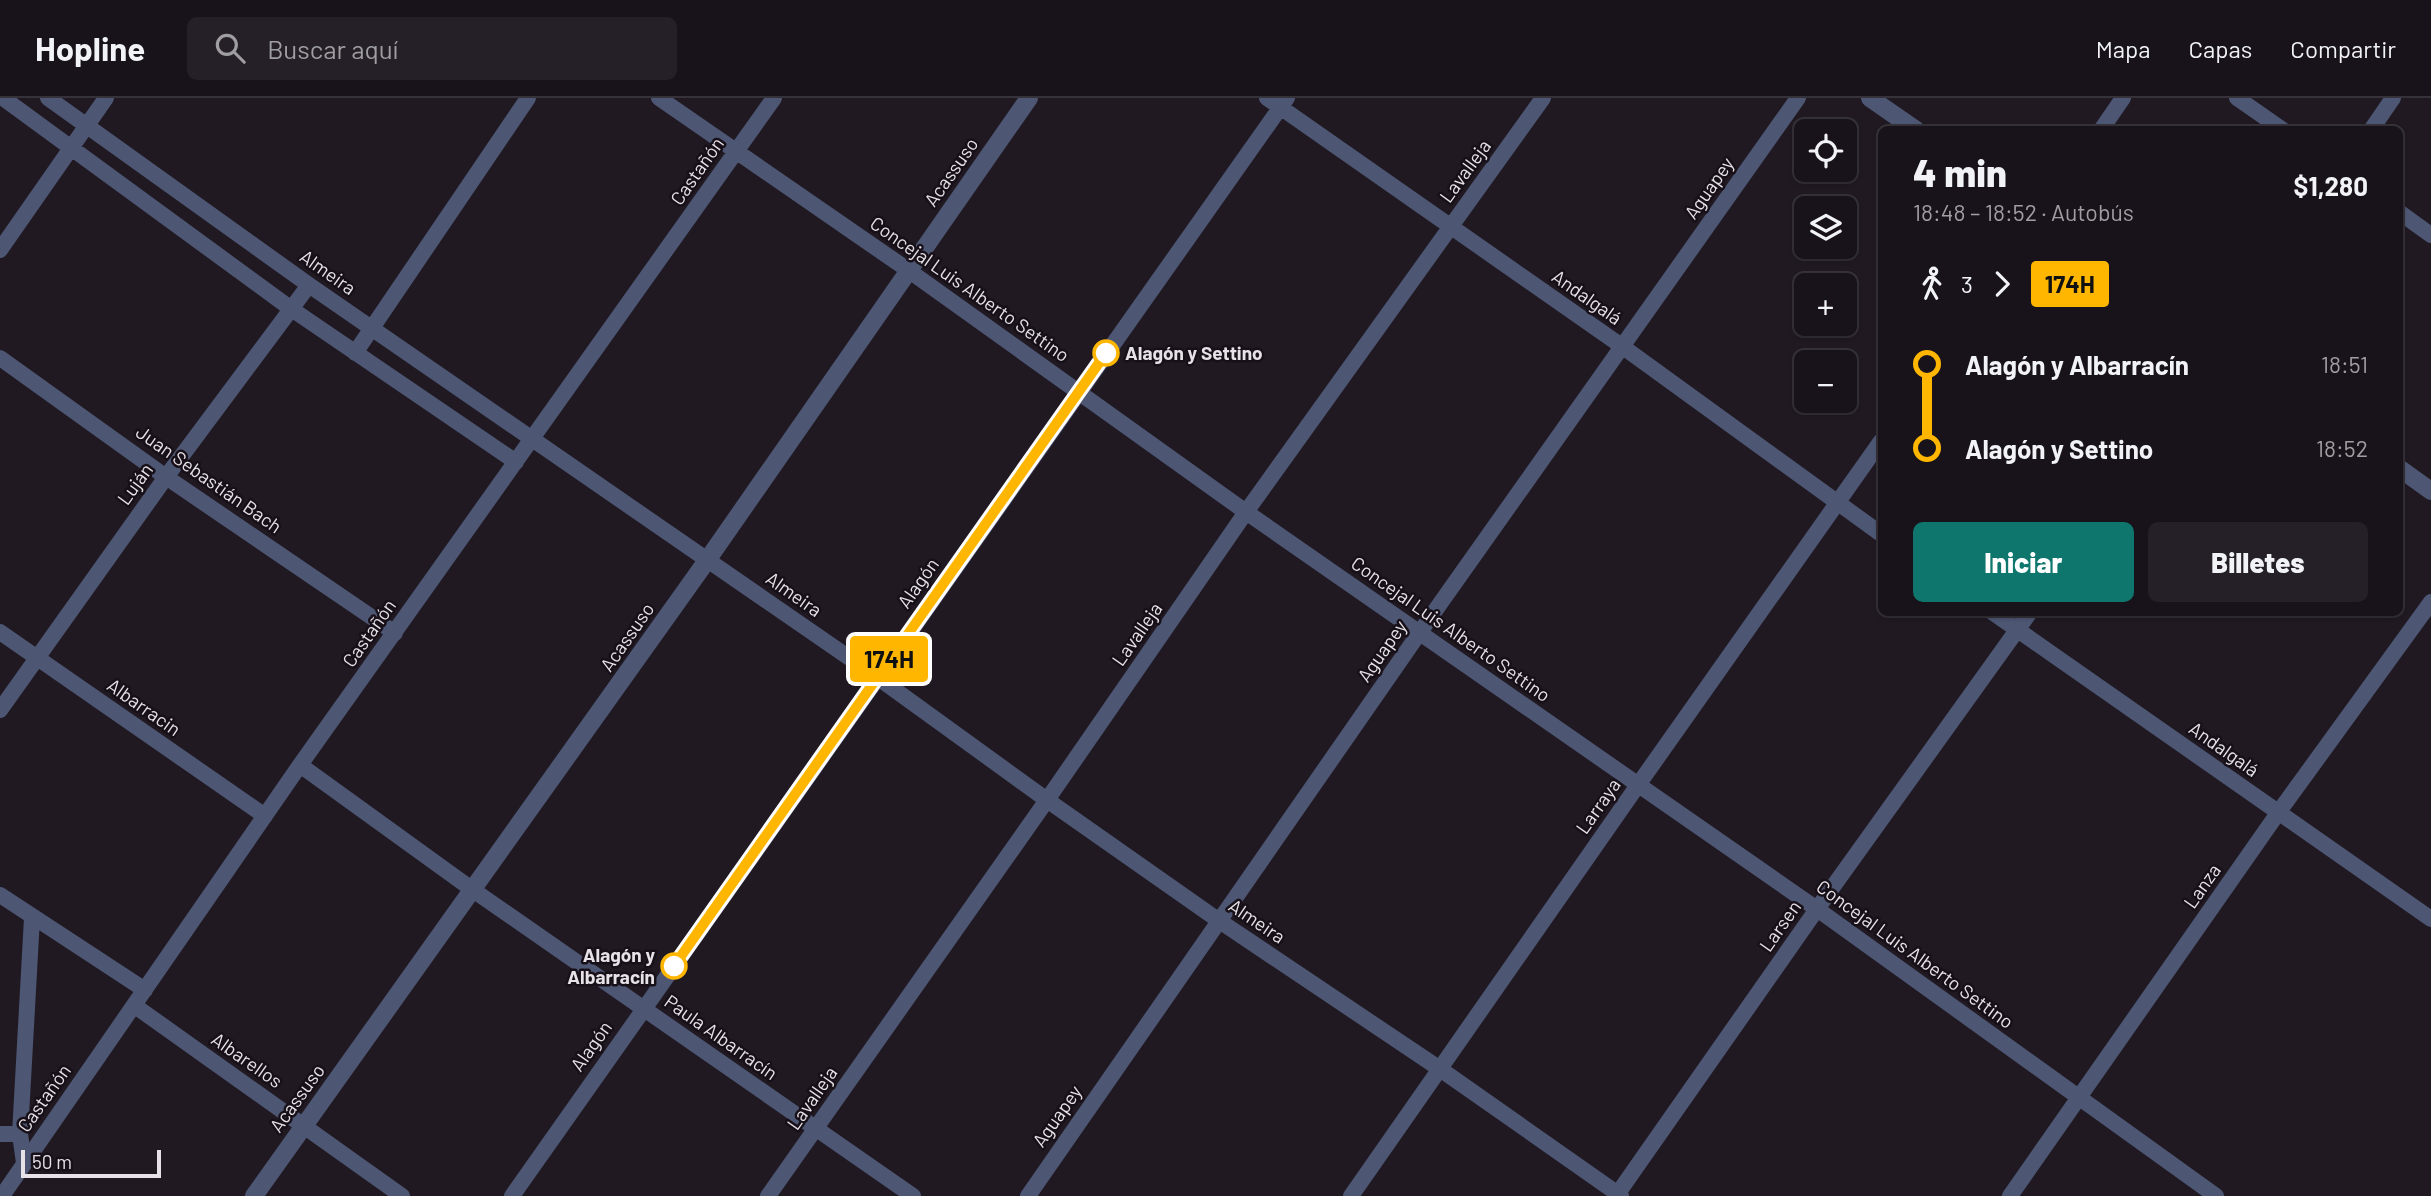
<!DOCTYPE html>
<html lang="es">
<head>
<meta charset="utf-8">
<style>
	:root { --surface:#18131a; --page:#252027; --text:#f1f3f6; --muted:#9f9ea2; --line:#363239; --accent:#0f766e }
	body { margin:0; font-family:Barlow,sans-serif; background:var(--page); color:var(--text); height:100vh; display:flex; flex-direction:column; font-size:26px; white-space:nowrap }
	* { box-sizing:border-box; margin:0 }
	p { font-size:23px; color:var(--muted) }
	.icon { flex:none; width:38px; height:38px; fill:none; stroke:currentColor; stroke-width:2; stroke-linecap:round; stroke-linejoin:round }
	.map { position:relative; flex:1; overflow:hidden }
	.panel { position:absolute; left:1878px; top:28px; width:525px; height:490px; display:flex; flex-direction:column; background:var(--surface); border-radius:10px; box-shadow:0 2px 5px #0004,0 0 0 2px var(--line) }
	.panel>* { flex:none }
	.badge { padding:0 14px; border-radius:5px; font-size:24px; line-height:46px }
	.tools { position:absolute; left:1794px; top:21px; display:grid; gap:14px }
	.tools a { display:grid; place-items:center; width:63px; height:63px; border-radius:10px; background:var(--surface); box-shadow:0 2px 5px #0004,0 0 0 2px var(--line); font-size:35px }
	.scale { position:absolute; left:21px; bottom:18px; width:140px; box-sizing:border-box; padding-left:7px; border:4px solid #e7e1e8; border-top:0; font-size:19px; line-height:24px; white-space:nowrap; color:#e7e1e8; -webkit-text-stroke:5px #171018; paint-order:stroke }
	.map>.badge { position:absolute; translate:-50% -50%; box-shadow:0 0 0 4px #fff }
	.legs { display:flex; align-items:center; gap:10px; height:77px; padding:0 35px; font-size:23px }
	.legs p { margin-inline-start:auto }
	.head { display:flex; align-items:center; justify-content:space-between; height:119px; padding:0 35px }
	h1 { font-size:38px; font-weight:800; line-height:52px }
	.action { display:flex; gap:14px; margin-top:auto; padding:14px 35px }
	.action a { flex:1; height:80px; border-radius:10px; background:var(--accent); color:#fff; font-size:28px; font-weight:800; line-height:80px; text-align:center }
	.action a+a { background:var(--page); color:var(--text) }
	ul { padding:0 35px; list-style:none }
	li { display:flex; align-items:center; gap:24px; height:84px; font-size:26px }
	li i { display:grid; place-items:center; width:10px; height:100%; margin:0 9px; background:currentColor }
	li i::after { content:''; width:18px; height:18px; margin:-9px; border:5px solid; border-radius:50%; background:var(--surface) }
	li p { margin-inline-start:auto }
	li:first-child i { background:linear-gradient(#0000 50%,currentColor 0) }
	li:last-child i { background:linear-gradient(currentColor 50%,#0000 0) }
	header { display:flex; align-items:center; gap:42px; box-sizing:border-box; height:98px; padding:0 35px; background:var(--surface); border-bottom:2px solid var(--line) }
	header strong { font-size:33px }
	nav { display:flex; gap:38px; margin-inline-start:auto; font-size:24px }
	.search { width:490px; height:63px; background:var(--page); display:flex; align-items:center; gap:18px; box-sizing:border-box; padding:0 24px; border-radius:10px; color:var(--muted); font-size:26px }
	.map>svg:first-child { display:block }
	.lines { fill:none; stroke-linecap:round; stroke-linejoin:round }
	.minor { stroke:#4d5673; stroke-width:16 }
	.tertiary { stroke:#4d5673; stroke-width:18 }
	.line-1-casing { stroke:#fff; stroke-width:16 }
	.line-1 { stroke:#feb600; stroke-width:10 }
	.stop-1-dot { fill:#fff; stroke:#feb600; stroke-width:3.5 }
	.labels { text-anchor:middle; stroke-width:5; stroke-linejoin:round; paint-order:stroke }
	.street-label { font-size:19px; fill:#e7e1e8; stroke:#171018 }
	.stop-label { font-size:19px; font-weight:bold; fill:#e7e1e8; stroke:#171018; text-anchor:start }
</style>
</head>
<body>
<header>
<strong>Hopline</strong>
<div class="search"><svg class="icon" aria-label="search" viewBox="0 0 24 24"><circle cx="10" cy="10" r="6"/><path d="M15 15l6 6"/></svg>Buscar aquí</div>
<nav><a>Mapa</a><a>Capas</a><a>Compartir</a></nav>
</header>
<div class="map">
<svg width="2431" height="1098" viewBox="0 0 2431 1098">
	<rect width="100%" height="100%" fill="#201922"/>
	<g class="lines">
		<path class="minor" d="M3,0L290,210L516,364
			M48,0L309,187L877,579L1047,702L1218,822L1440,971L1621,1098
			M659,0L908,172L1246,414L1817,811L2216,1098
			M1267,0L1623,249L1881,436
			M2237,0L2283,32
			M2101,32L2123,0
			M2371,32L2393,0
			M2399,114L2431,137
			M0,152L106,0
			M355,255L528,0
			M0,260L166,379L395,535
			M1992,514L2431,821
			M0,534L265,718
			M0,612L166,379L309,187
			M300,667L473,792L913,1098
			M0,797L145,892
			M135,908L402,1098
			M0,1036H20
			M24,1065L20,1036L32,820
			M2,1098L300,667L774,0
			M512,1098L1287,0
			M768,1098L1047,702L1246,414L1543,0
			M1028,1098L1420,534L1798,0
			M1351,1098L1638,687L1881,343
			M1616,1098L1817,811L2030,514
			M2010,1098L2278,715L2431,504"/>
		<path class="tertiary" d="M1870,0L1916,32
			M2399,370L2431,393
			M254,1098L708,461L1029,0"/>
	</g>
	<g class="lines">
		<g class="line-1-casing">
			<path id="line-1" d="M674,868L1106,255"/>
		</g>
		<use href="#line-1" class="line-1"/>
	</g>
	<g class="stop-1-dot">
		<circle cx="1106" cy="255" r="12"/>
		<circle cx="674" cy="868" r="12"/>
	</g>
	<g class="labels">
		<g class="street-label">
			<text transform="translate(697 73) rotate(-55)" y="7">Castañón</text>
			<text transform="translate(1465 73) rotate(-54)" y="7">Lavalleja</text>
			<text transform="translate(951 74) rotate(-55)" y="7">Acassuso</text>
			<text transform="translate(1709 90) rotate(-55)" y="7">Aguapey</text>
			<text transform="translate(328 174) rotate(35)" y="7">Almeira</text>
			<text transform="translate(970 191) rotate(35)" y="7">Concejal Luis Alberto Settino</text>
			<text transform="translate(1587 199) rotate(35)" y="7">Andalgalá</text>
			<text transform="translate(209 381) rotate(35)" y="7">Juan Sebastián Bach</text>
			<text transform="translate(135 386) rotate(-54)" y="7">Luján</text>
			<text transform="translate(918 485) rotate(-55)" y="7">Alagón</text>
			<text transform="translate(794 496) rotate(35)" y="7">Almeira</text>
			<text transform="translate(1451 531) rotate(35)" y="7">Concejal Luis Alberto Settino</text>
			<text transform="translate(369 535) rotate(-55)" y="7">Castañón</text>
			<text transform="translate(1137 536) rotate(-55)" y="7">Lavalleja</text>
			<text transform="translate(627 539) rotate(-55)" y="7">Acassuso</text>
			<text transform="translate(1382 553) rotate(-55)" y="7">Aguapey</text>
			<text transform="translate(144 609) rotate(35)" y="7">Albarracin</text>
			<text transform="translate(2224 651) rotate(35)" y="7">Andalgalá</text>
			<text transform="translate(1598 708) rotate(-55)" y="7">Larraya</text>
			<text transform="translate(2202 788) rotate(-55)" y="7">Lanza</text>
			<text transform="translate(1257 823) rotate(34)" y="7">Almeira</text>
			<text transform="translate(1780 828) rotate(-55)" y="7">Larsen</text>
			<text transform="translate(1915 856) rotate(36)" y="7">Concejal Luis Alberto Settino</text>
			<text transform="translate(721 939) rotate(35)" y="7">Paula Albarracín</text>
			<text transform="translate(591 948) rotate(-55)" y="7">Alagón</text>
			<text transform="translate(247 962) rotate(35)" y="7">Albarellos</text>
			<text transform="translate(44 1000) rotate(-55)" y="7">Castañón</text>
			<text transform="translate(297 1000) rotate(-54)" y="7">Acassuso</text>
			<text transform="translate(812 1000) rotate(-55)" y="7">Lavalleja</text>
			<text transform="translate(1057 1018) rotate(-55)" y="7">Aguapey</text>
		</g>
		<g class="stop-label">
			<text x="1125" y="262">Alagón y Settino</text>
			<text x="655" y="864" text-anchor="end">Alagón y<tspan x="655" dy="22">Albarracín</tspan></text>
		</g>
	</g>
</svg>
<div class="tools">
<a><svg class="icon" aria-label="locate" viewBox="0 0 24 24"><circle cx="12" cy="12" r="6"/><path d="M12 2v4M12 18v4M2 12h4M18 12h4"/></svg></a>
<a><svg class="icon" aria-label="layers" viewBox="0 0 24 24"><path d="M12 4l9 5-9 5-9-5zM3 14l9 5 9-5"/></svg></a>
<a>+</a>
<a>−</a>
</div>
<div class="scale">50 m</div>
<b class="badge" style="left:889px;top:561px;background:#feb600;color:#111">174H</b>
<section class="panel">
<div class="head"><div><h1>4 min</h1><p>18:48 – 18:52 · Autobús</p></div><b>$1,280</b></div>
<div class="legs"><svg class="icon" aria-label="walk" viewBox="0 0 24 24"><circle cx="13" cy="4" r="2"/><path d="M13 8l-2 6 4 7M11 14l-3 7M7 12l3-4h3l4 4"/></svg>3<svg class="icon" aria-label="forward" viewBox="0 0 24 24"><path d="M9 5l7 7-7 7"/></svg><b class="badge" style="background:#feb600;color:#111">174H</b></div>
<ul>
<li><i style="color:#feb600"></i><b>Alagón y Albarracín</b><p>18:51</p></li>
<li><i style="color:#feb600"></i><b>Alagón y Settino</b><p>18:52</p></li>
</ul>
<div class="action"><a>Iniciar</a><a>Billetes</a></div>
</section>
</div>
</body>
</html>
